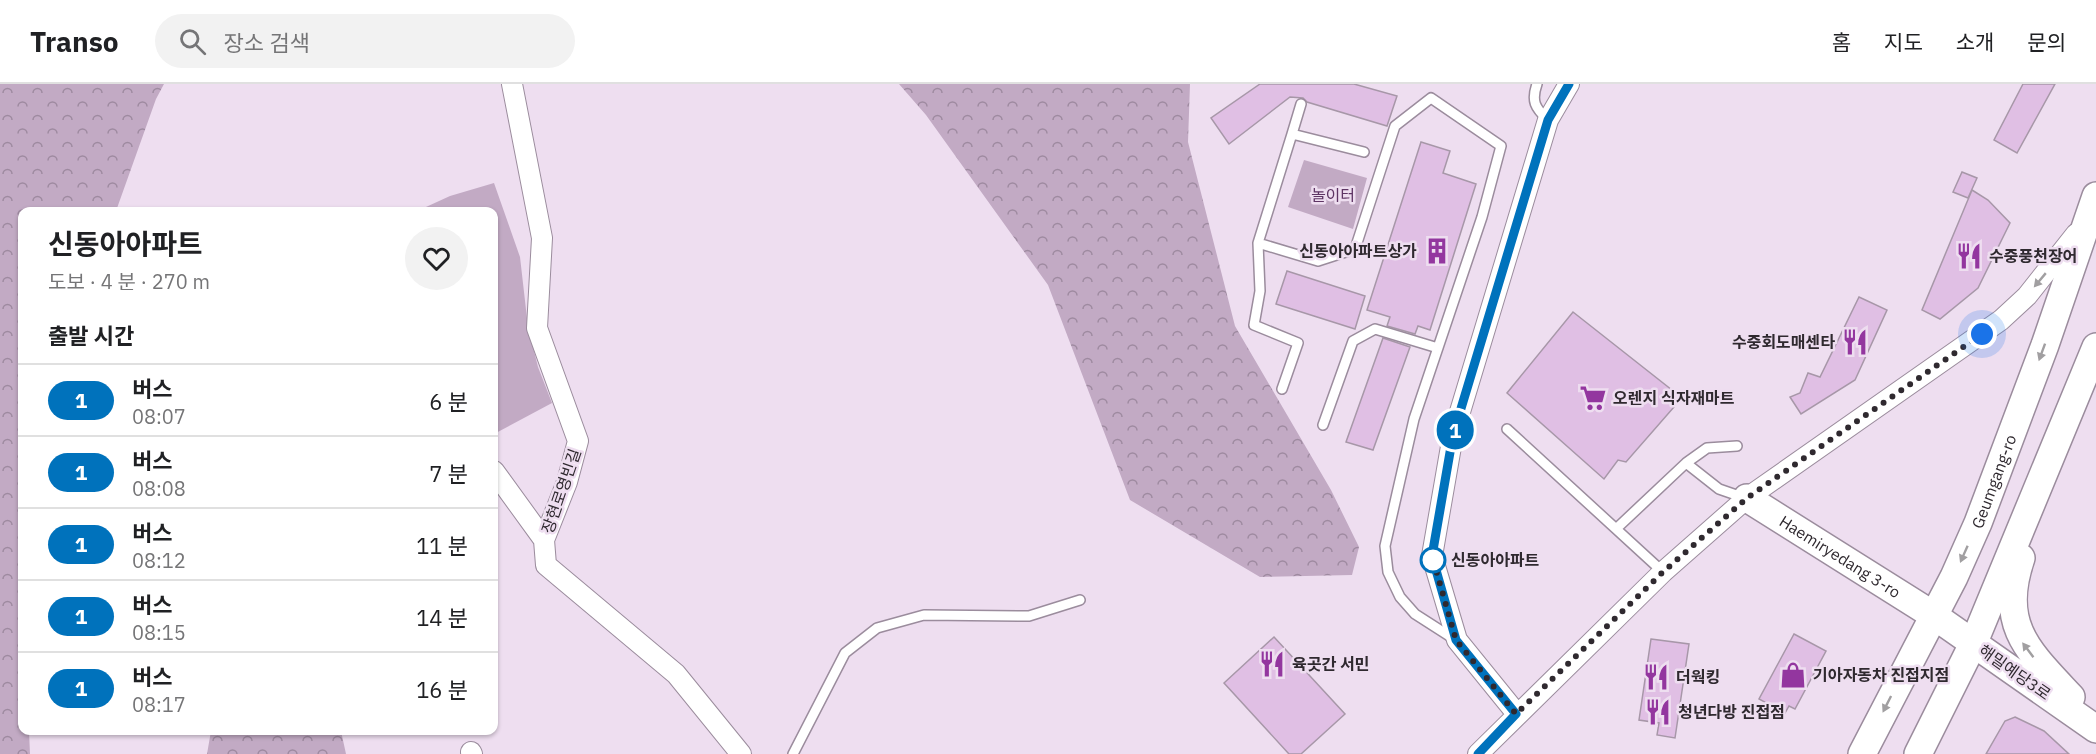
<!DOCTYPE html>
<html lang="ko">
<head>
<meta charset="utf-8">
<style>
	:root { --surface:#fff; --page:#f2f2f2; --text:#202124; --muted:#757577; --line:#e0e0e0 }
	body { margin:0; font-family:"IBM Plex Sans","Noto Sans KR",sans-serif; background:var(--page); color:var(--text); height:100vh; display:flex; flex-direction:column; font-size:22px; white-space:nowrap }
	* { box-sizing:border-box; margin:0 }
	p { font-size:20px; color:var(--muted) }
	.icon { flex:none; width:33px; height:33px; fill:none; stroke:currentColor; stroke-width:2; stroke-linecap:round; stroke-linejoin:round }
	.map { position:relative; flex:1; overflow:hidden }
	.details { position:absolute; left:18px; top:123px; width:480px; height:528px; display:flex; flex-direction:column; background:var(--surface); border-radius:12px; box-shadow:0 2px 4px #0004 }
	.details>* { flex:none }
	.badge { padding:0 12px; border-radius:20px; font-size:21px; line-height:39px }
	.you { position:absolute; width:30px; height:30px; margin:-15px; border:4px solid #fff; border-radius:50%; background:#1a73e8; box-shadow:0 0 0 9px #1a73e833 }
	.map>.badge { position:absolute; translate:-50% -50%; box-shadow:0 0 0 3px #fff }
	h2 { padding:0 30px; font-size:22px; line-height:54px }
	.round { display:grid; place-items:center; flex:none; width:63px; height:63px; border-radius:32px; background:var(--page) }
	.summary { display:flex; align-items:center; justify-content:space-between; height:102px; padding:0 30px }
	h1 { font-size:28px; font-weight:700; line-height:45px }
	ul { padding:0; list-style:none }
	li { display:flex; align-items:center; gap:18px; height:72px; padding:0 30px; border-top:2px solid var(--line) }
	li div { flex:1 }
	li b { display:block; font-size:22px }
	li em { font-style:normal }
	li .badge { min-width:66px; font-weight:700; text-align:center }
	header { display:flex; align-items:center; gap:36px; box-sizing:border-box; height:84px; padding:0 30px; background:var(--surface); border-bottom:2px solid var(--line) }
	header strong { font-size:28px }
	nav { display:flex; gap:33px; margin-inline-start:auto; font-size:21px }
	.search { width:420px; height:54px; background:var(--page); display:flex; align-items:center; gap:15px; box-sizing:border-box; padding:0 21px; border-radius:33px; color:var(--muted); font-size:22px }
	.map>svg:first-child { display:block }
	.forest { fill:url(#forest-crowns) }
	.park { fill:#c2aac4 }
	.building { fill:#e0bfe4; stroke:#a797a8; stroke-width:1.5 }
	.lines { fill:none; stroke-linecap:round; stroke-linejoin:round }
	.lane-casing { stroke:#9b8c9d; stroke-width:12 }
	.street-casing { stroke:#9b8c9d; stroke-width:22 }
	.secondary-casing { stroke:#9b8c9d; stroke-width:30 }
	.lane { stroke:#fff; stroke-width:9 }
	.street { stroke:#fff; stroke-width:20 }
	.secondary { stroke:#fff; stroke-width:27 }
	.oneway { fill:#a19fa1 }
	.line-casing { stroke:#fff; stroke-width:14 }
	.line { stroke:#0072bc; stroke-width:9 }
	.walk { stroke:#2f292f; stroke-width:6; stroke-dasharray:0 10.8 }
	.stop-dot { fill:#fff; stroke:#0072bc; stroke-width:3 }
	.labels { text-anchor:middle; stroke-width:5; stroke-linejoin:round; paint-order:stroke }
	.park-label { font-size:16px; fill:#5e3564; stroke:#eedef0 }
	.poi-label { font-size:16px; font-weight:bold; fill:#2f292f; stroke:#eedef0; text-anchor:start }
	.street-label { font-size:16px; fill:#2f292f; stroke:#eedef0 }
	.stop-label { font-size:16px; font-weight:bold; fill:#2f292f; stroke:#eedef0; text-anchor:start }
</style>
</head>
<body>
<header>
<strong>Transo</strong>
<div class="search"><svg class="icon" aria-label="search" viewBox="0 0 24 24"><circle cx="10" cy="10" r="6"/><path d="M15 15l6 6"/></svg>장소 검색</div>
<nav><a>홈</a><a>지도</a><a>소개</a><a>문의</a></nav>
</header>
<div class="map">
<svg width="2096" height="670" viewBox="0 0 2096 670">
	<defs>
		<pattern id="forest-crowns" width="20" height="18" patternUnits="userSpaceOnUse" patternTransform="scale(1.5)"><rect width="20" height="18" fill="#c2aac4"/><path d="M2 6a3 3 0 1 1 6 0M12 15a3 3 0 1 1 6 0" fill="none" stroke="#9e8aa0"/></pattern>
	</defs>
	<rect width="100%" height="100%" fill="#eedef0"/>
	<path class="forest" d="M0,0H164L156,15L116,127L22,128V646L29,647L30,670H0Z
		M899,0H1190L1188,58L1235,242L1331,406L1359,463L1352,491L1260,493L1130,416L1048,201L926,31Z
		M211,647H341L346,670H207Z"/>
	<path class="park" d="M1304,76L1367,94L1353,145L1288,123Z
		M494,99L520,173L528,243L538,283L552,319L494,350V128H415L450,112Z"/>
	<path class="building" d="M1260,0H1354L1397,12L1387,42L1307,18L1303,14L1290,13L1229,60L1211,34Z
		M2023,0H2055L2017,69L1994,56Z
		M1421,58L1450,67L1443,89L1476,100L1430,246L1418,242L1415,250L1387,242L1390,233L1367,226Z
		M1962,88L1977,94L1968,114L1953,108Z
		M1972,106L1988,116L2010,139L1978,204L1940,235L1922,226Z
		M1287,187L1365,212L1355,245L1276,220Z
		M1859,213L1887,226L1855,296L1801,330L1790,313L1800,309L1808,289L1820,293Z
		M1573,228L1677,310L1669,317L1674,323L1626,378L1618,376L1604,395L1507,309Z
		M1383,254L1410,263L1373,366L1346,358Z
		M1794,550L1826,567L1795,625L1789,622L1785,629L1759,615Z
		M1274,553L1345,630L1301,670H1289L1224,599Z
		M1651,555L1689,560L1675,654L1657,651L1659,639L1639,636Z
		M2015,633L2044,647L2069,670H1986L2005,637Z"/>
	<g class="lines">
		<g class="lane-casing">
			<path id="lane" d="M1537,0C1531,17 1535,24 1548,36
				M1292,50L1301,20
				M1364,68L1292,50L1258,159L1318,177L1355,165L1395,42L1431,14L1501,62L1482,133L1414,335L1385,462L1388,488L1400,513L1415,530L1454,555
				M1258,159L1260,207L1254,241L1298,259L1282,305
				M1323,341L1353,257L1375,245L1438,264
				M1507,345L1663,488
				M1686,379L1707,364L1737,362
				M1617,444L1686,379L1719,405L1745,414
				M793,670L845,569L877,544L924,531L1029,532L1080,516"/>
		</g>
		<g class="street-casing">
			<path id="street" d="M512,0L542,154L537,244L578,357L567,398L544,456L546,481L676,590L741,670
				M494,387L544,456
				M1517,630L1457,556L1432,472L1453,351L1548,36L1569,0
				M471,668L472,670
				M1478,670L1663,488L1747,414L2001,236L2027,212L2076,150"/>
		</g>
		<g class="secondary-casing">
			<g id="secondary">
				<path id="s1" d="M1747,414L1933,531L2096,645"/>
				<path d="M2021,474C1998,541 2028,567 2071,613"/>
				<path id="s2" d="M1862,670L1954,493L1978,439L2045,261L2096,112"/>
				<path d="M1918,670L1974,558L2096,263"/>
			</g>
		</g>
		<use href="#lane" class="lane"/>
		<use href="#street" class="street"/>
		<use href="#secondary" class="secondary"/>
	</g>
	<defs><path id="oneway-solid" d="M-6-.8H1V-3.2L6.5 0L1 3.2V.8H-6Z" transform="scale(1.5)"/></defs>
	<g class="oneway">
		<use href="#oneway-solid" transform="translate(2040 196) rotate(130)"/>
		<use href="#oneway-solid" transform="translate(2042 268) rotate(110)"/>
		<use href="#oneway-solid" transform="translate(1964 470) rotate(114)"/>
		<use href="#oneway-solid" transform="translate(2028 566) rotate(-127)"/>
		<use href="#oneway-solid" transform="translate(1887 620) rotate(117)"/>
	</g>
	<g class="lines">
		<g class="line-casing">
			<path id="line" d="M1478,670L1516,630L1456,556L1432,472L1453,351L1548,36L1569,0"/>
		</g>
		<use href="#line" class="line"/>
		<path class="walk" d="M1433,476L1432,472L1456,556L1516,630L1663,488L1747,414L1982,250"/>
	</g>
	<defs>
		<g id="building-bare" transform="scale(2.07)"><path d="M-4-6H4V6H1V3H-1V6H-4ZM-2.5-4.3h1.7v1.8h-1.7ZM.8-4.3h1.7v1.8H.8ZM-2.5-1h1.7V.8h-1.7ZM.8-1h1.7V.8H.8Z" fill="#93369f" stroke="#eedef0" stroke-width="2.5" paint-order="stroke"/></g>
		<g id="restaurant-bare" transform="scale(2.07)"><path d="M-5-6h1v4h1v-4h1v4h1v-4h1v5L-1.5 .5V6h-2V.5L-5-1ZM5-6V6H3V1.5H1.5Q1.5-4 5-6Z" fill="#93369f" stroke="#eedef0" stroke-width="2.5" paint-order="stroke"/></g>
		<g id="supermarket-bare" transform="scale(2.07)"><path d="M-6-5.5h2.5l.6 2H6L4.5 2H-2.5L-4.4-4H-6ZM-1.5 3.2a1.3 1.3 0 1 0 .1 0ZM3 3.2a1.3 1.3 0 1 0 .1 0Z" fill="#93369f" stroke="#eedef0" stroke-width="2.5" paint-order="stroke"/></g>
		<g id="shop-bare" transform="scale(2.07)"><path d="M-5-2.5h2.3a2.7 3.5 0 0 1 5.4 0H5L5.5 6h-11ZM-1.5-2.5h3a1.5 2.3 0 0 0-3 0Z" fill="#93369f" stroke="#eedef0" stroke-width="2.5" paint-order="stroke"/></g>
	</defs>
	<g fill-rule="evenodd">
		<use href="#building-bare" x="1437" y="167"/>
		<use href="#restaurant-bare" x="1969" y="172"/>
		<use href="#restaurant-bare" x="1855" y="258"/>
		<use href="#supermarket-bare" x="1593" y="314"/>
		<use href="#restaurant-bare" x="1272" y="580"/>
		<use href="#shop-bare" x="1793" y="591"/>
		<use href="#restaurant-bare" x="1656" y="593"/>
		<use href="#restaurant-bare" x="1658" y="628"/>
	</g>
	<circle class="stop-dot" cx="1433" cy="476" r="12"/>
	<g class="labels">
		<g class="park-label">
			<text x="1333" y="117">놀이터</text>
		</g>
		<g class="poi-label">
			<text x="1417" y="173" text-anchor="end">신동아아파트상가</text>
			<text x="1989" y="178">수중풍천장어</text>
			<text x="1835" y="264" text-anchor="end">수중회도매센타</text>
			<text x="1613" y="320">오렌지 식자재마트</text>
			<text x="1292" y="586">육곳간 서민</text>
			<text x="1813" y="597">기아자동차 진접지점</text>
			<text x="1676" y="599">더웍킹</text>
			<text x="1678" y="634">청년다방 진접점</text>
		</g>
		<g class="street-label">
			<text dy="6" stroke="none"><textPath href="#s2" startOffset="303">Geumgang-ro</textPath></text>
			<text transform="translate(561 407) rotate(-71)" y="6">장현로영빈길</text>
			<text dy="6" stroke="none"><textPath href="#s1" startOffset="110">Haemiryedang 3-ro</textPath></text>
			<text transform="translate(2015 588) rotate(35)" y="6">해밀예당3로</text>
		</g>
		<g class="stop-label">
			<text x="1451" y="482">신동아아파트</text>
		</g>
	</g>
</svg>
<div class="you" style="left:1982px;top:250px"></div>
<b class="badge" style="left:1455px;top:346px;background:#0072bc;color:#fff">1</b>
<section class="details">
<div class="summary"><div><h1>신동아아파트</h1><p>도보 · 4 분 · 270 m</p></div><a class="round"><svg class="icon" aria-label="heart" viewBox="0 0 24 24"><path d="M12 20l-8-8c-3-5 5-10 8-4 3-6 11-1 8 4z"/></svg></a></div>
<h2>출발 시간</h2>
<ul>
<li><span class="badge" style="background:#0072bc;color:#fff">1</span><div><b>버스</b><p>08:07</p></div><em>6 분</em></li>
<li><span class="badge" style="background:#0072bc;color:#fff">1</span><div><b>버스</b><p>08:08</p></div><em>7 분</em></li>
<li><span class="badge" style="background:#0072bc;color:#fff">1</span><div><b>버스</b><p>08:12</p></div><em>11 분</em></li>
<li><span class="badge" style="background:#0072bc;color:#fff">1</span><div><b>버스</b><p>08:15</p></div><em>14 분</em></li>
<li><span class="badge" style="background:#0072bc;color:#fff">1</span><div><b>버스</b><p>08:17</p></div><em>16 분</em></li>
</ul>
</section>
</div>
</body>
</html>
